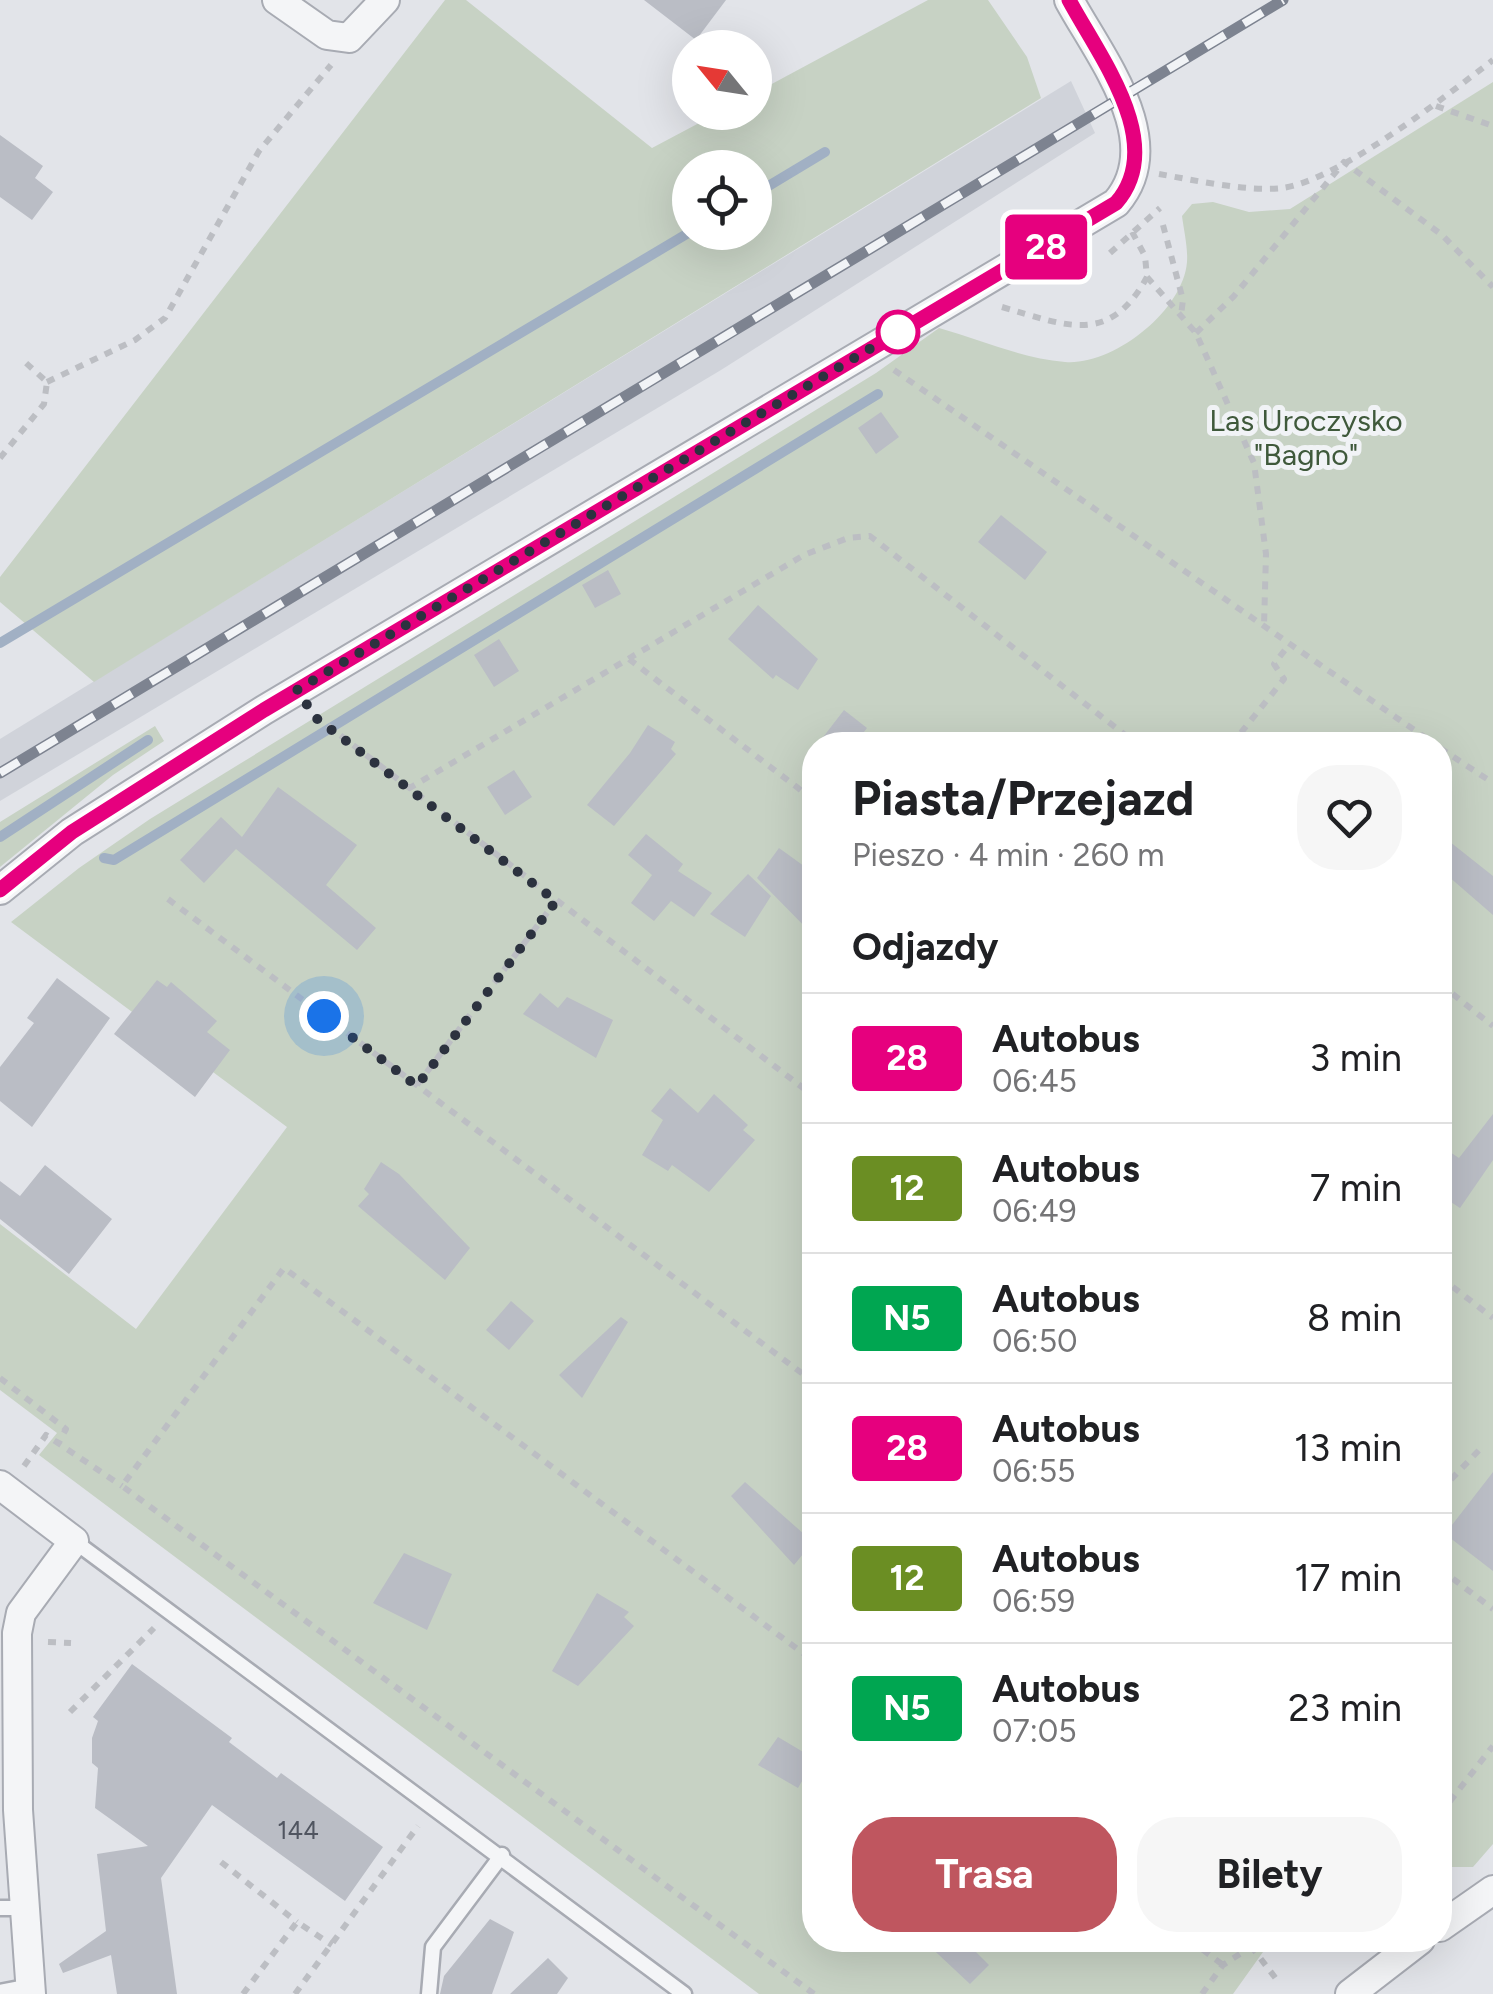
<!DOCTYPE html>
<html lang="pl">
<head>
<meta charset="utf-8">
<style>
	:root { --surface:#fff; --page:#f6f6f6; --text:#202124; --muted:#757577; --line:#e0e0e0; --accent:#bf565f }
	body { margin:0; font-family:Figtree,sans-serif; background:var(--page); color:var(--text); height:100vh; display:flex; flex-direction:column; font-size:38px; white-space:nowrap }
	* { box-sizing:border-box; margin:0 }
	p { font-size:32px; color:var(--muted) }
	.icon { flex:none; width:55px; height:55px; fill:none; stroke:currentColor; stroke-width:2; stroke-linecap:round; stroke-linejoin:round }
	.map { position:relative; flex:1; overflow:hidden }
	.sheet { position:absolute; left:802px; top:732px; width:650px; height:1220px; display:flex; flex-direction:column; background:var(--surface); border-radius:40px; box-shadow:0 10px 40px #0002 }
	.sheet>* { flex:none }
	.badge { padding:0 20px; border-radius:8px; font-size:35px; line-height:65px }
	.needle { width:65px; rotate:300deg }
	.controls { position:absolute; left:672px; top:30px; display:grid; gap:20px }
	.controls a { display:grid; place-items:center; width:100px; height:100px; border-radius:50%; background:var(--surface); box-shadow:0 10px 40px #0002; font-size:50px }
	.you { position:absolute; width:50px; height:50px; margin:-25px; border:8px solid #fff; border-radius:50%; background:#1a73e8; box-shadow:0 0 0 15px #1a73e833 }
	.map>.badge { position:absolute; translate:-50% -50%; box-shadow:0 0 0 5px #fff }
	h2 { padding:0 50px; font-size:38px; line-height:90px }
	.round { display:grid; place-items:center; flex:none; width:105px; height:105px; border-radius:40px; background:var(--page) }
	.headline { display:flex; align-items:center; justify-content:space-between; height:170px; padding:0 50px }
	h1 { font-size:48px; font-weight:700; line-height:75px }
	.cta { display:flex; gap:20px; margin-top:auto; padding:20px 50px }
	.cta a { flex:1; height:115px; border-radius:40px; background:var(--accent); color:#fff; font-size:40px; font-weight:700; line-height:115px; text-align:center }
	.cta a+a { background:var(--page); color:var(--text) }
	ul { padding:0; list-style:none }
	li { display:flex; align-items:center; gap:30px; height:130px; padding:0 50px; border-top:2px solid var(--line) }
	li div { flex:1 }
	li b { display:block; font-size:38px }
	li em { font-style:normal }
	li .badge { min-width:110px; font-weight:700; text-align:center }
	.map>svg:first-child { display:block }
	.built { fill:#d0d3da }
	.green { fill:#c7d2c4; fill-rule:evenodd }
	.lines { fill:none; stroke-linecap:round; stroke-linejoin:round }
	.stream { stroke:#a1b0c4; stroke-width:10 }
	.building { fill:#babdc5 }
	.lane-casing { stroke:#a8abb3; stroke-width:19 }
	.street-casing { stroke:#a8abb3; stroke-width:32 }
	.path { stroke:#bcbec3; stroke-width:6; stroke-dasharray:8 8; stroke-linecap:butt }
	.lane { stroke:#f4f5f7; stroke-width:14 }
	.street { stroke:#f4f5f7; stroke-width:28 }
	.rail-casing { stroke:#7d8390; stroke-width:11 }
	.rail { stroke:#f1f3f6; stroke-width:8; stroke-dasharray:22; stroke-linecap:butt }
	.line-casing { stroke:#fff; stroke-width:22 }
	.line { stroke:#e6007e; stroke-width:15 }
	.walk { stroke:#2c323f; stroke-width:10; stroke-dasharray:0 18 }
	.stop-dot { fill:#fff; stroke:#e6007e; stroke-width:5 }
	.labels { text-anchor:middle; stroke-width:10; stroke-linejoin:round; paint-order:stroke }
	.number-label { font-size:25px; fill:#505560 }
	.park-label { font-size:30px; fill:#3f593b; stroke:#f1f3f6 }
</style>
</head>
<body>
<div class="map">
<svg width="1493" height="1994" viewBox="0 0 1493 1994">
	<rect width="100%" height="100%" fill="#e2e4e9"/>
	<path class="built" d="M1071,81L1095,133L721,370L0,801V739Z"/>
	<path class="green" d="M445,0H466L652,148L718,113L755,112V93L928,0H988L1027,57L1041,98L94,682L0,602V577ZM690,168H755V232H690Z
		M1493,82V1844L1473,1867H1449L1440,1861V745H815V1940H1284L1263,1952L1233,1994H759L39,1455L57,1433L0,1390V1224L136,1329L287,1127L11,922L79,868L150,819L876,373L939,328C981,340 1021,358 1065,362C1113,366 1183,311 1187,262C1188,248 1184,231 1182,216L1192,204L1213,202L1249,212L1290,209Z
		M155,726L164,741L113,775L0,867V822Z"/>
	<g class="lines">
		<path class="stream" d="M755,194L825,152
			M0,643L690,232
			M0,837L148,740
			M104,858L114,860L878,394"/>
	</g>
	<path class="building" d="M644,0H726L696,40Z
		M0,135L43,166L35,178L53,192L32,220L0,197Z
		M881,412L899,437L876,454L858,428Z
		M1001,515L1047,552L1025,580L978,542Z
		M608,570L621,594L595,608L582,585Z
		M758,605L818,659L798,690L776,675L773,679L728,639Z
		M499,639L519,671L494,687L474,655Z
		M844,710L867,728L854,745H817Z
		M648,725L675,742L671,749L676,754L614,826L587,805L630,753Z
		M514,770L532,797L505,815L487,787Z
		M278,787L357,845L326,885L376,928L357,950L236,849L204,883L180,860L221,817L242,837Z
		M646,834L683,864L678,871L712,893L694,917L671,901L654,921L631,903L652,875L628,855Z
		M1440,834L1493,876V915L1440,869Z
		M779,848L815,874V937L757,878Z
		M748,874L771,896L745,937L710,914Z
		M57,978L110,1018L32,1127L0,1101V1067L34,1023L27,1018Z
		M157,980L167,987L171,982L217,1021L207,1032L230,1050L195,1097L114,1034Z
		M540,993L558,1008L567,997L613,1020L596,1058L523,1014Z
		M670,1088L698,1113L714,1094L748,1125L743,1130L755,1140L709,1192L672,1165L668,1171L642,1155L663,1120L651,1111Z
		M1493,1114V1160L1460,1208L1440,1195V1167L1450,1152L1459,1158Z
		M381,1162L399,1174L470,1248L445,1280L358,1206L369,1194L364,1189Z
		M45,1165L112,1219L69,1274L0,1219V1181L20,1196Z
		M511,1301L534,1321L509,1350L486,1330Z
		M621,1317L628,1322L582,1398L559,1375Z
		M1493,1472V1571L1445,1534Z
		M745,1482L813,1542L794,1565L731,1496Z
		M404,1553L452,1574L427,1630L373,1603Z
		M597,1593L629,1612L624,1617L634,1626L578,1686L552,1671Z
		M132,1664L232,1738L229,1742L277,1778L281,1773L383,1847L345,1901L212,1805L161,1878L177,1994H117L111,1955L63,1973L59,1964L106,1931L97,1854L148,1846L95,1808L98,1768L92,1763V1738L98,1721L93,1717Z
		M778,1737L815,1759L798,1788L758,1765Z
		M490,1919L514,1932L492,1994H440L444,1976Z
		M923,1940H964L989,1965L970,1984Z
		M548,1958L568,1978L557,1994H510Z"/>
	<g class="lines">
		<g class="lane-casing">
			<path id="lane" d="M74,1541L684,1994
				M0,1908H24
				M0,1992L30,1986
				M429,1994L433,1947L502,1855"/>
		</g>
		<g class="street-casing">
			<path id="street" d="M277,0L327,35L349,38L385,0
				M0,890L72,832L264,710L1116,203C1169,142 1100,57 1069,0
				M0,1485L74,1541L21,1613L17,1633L18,1810L31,1994
				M1440,1927L1493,1890
				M1350,1994L1420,1940"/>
		</g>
		<path class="path" d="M1436,106L1493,126
			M1159,174C1193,180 1248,192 1282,188C1338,181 1446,96 1493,60
			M1163,225L1183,300L1181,315
			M1110,253L1160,208
			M1147,277L1196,333L1254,463L1266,554L1264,626
			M1002,307C1065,325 1109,347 1147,277L1145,256L1130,228
			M1196,333L1234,296L1344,162L1442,235L1493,287
			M894,370L1436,745
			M47,382L135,340L165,318L259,151L331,65
			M0,458L44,404L47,382L26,363
			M629,659L815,801
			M315,716L815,1097
			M1231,745L1284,679L1274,664L1288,646
			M1440,748L1493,783
			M408,789L804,555L848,538L870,536L1138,745
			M168,899L815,1383
			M1440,984L1493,1026
			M417,1085L556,901
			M1440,1277L1493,1318
			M0,1378L66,1429L59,1442
			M24,1466L46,1435L122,1486
			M1440,1491L1483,1446
			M1440,1569L1493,1609
			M48,1642L71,1643
			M70,1712L154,1628
			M1440,1814L1493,1746
			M221,1862L297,1922
			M1190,1940L1223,1965
			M1251,1946L1280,1984
			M243,1994L297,1922L332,1945
			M295,1994L418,1826
			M814,1994L122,1486L284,1268L815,1662
			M1202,1994L1223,1965L1261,1940"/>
		<use href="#lane" class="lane"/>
		<use href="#street" class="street"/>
		<g class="rail-casing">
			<path id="rail" d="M0,773L1283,0"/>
		</g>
		<use href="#rail" class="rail"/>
	</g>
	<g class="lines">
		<g class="line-casing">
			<path id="line" d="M0,890L72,832L264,710L1116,203C1168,144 1099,56 1069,0"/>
		</g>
		<use href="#line" class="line"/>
		<path class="walk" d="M324,1016L417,1086L556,901L316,718L297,690L898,332"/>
	</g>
	<circle class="stop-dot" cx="898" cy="332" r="20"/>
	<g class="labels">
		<g class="number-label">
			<text x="298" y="1839">144</text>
		</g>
		<g class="park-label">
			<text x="1306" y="431">Las Uroczysko<tspan x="1306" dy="34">"Bagno"</tspan></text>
		</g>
	</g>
</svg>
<div class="controls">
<a><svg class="needle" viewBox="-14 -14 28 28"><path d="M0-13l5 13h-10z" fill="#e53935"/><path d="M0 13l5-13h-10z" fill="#757577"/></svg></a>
<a><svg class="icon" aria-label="locate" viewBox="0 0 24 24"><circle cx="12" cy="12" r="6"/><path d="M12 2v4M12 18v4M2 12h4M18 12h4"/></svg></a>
</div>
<div class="you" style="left:324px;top:1016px"></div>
<b class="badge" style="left:1046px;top:247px;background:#e6007e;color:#fff">28</b>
<section class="sheet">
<div class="headline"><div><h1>Piasta/Przejazd</h1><p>Pieszo · 4 min · 260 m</p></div><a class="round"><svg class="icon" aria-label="heart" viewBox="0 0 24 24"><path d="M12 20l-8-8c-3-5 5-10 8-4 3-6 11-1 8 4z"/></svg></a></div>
<h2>Odjazdy</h2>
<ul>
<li><span class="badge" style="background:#e6007e;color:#fff">28</span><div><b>Autobus</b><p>06:45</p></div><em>3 min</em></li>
<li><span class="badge" style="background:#6b8e23;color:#fff">12</span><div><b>Autobus</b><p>06:49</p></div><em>7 min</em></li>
<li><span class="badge" style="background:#00a651;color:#fff">N5</span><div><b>Autobus</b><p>06:50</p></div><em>8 min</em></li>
<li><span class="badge" style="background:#e6007e;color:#fff">28</span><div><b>Autobus</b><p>06:55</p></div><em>13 min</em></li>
<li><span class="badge" style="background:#6b8e23;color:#fff">12</span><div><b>Autobus</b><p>06:59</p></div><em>17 min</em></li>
<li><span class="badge" style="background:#00a651;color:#fff">N5</span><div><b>Autobus</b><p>07:05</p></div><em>23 min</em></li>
</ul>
<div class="cta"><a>Trasa</a><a>Bilety</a></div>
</section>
</div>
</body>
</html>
